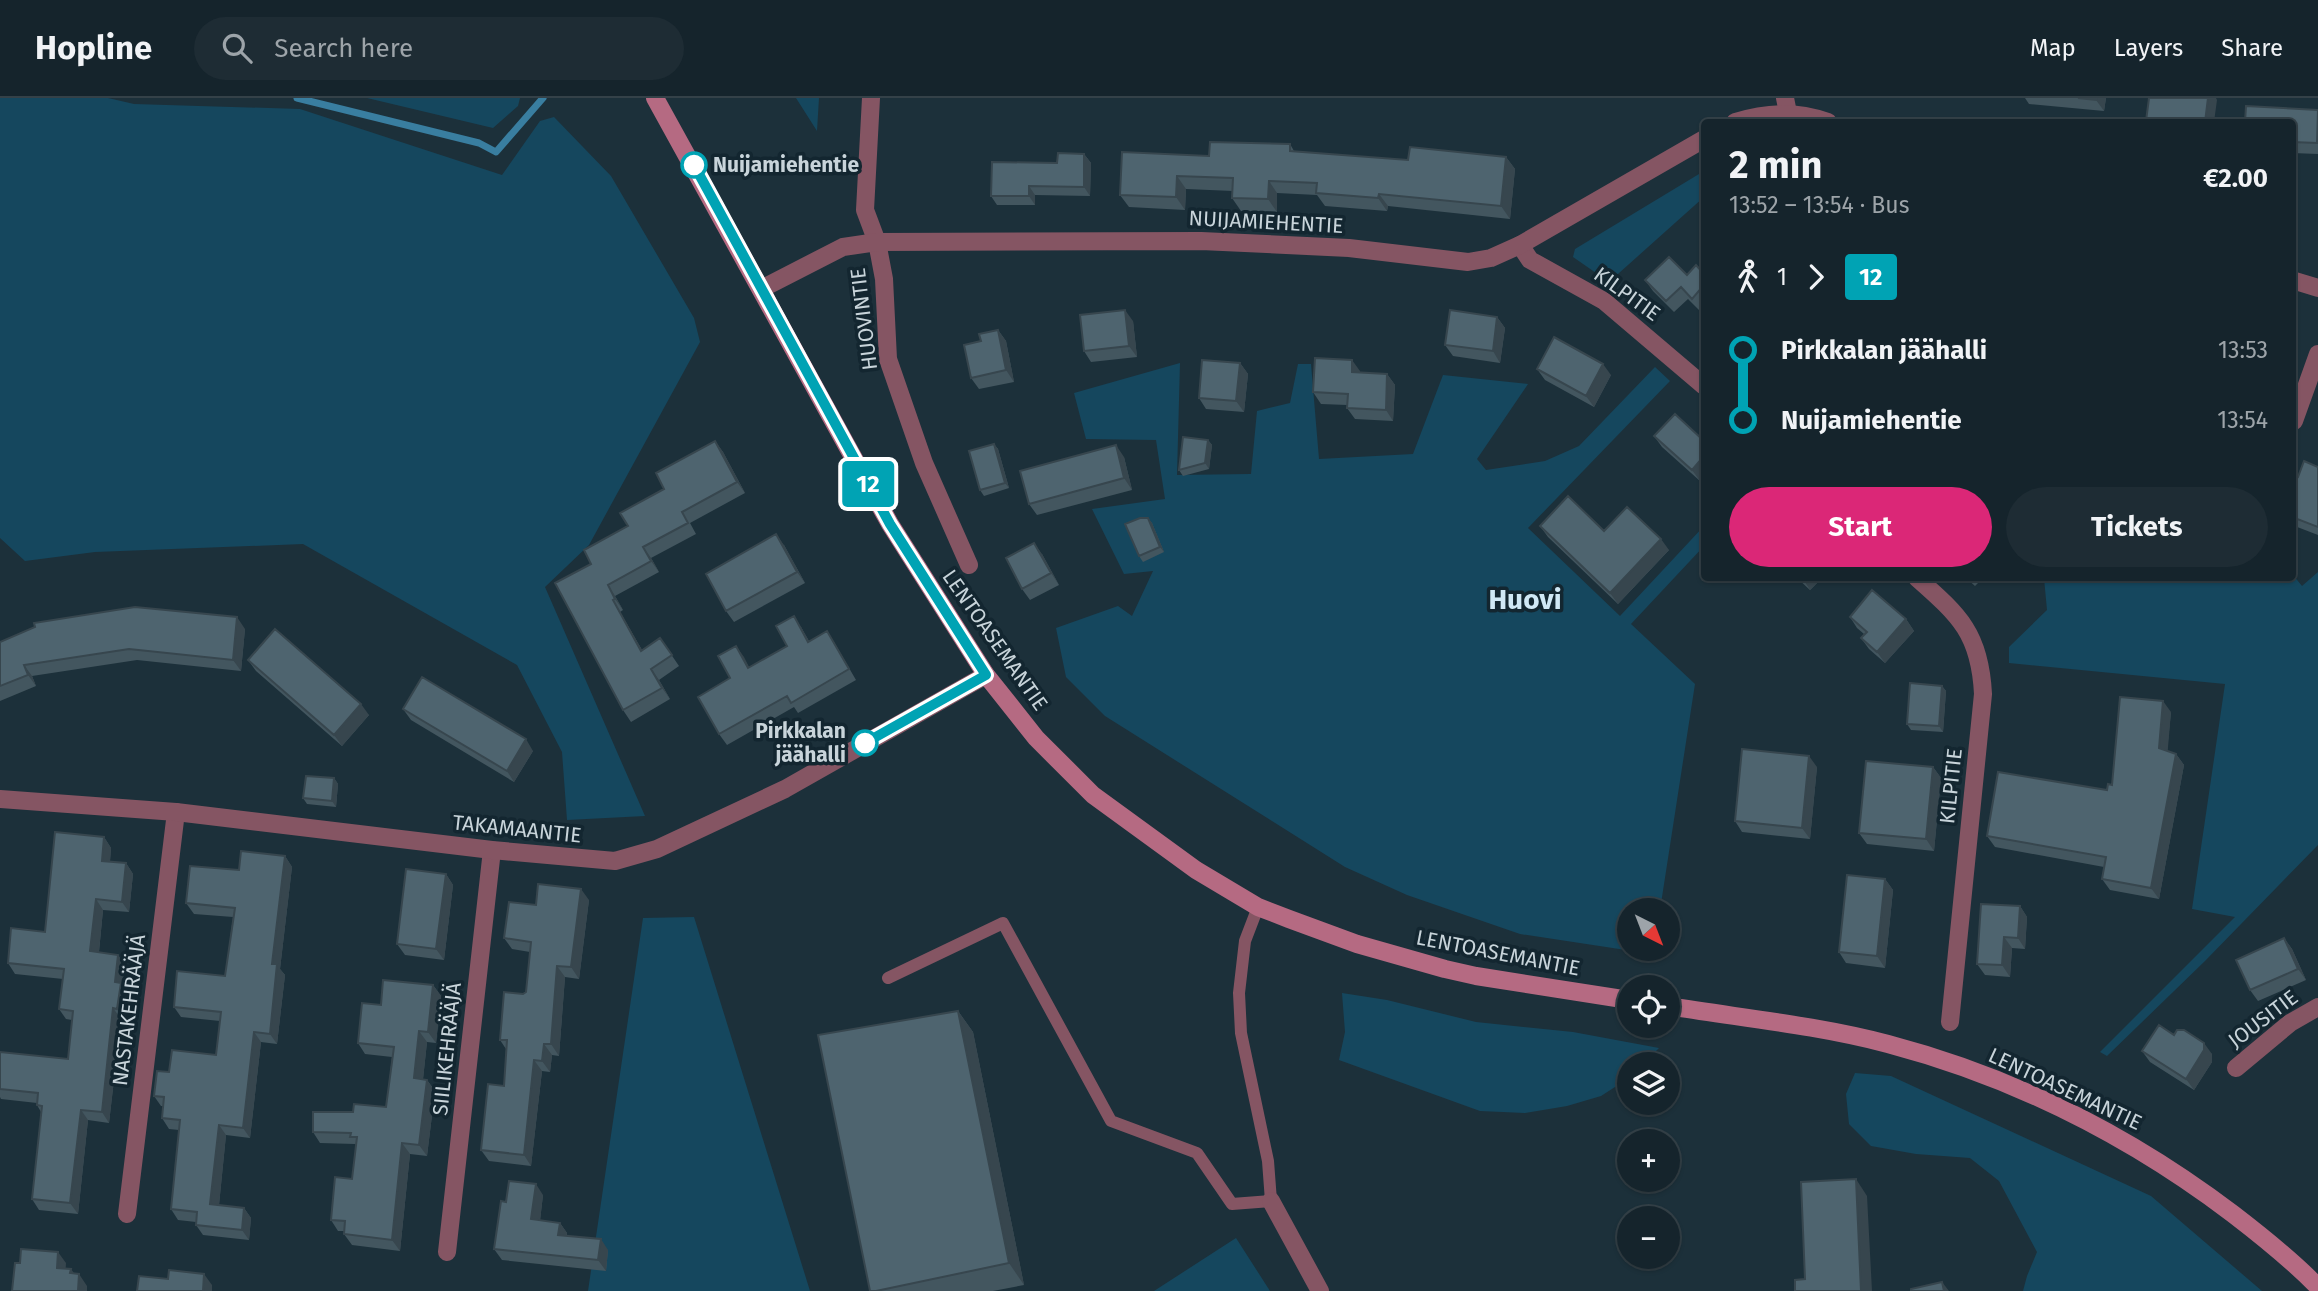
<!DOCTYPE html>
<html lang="en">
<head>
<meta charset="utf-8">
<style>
	:root { --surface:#15242c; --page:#1e2c34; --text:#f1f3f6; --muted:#9da4a9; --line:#344148; --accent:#db2777 }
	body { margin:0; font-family:"Fira Sans",sans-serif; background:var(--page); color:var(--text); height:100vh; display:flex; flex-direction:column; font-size:26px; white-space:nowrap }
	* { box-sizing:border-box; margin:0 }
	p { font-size:23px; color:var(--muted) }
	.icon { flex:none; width:38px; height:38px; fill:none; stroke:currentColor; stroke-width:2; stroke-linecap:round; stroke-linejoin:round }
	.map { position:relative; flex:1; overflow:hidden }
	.drawer { position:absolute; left:1701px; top:21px; width:595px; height:462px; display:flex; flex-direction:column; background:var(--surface); border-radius:7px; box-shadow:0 2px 5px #0004,0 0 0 2px var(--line) }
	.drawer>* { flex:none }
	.badge { padding:0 14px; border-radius:5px; font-size:24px; line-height:46px }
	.needle { width:46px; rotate:138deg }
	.tools { position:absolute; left:1617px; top:800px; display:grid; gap:14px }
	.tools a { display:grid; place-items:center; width:63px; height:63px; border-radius:50%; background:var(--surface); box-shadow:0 2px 5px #0004,0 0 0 2px var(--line); font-size:35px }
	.map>.badge { position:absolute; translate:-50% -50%; box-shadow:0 0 0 4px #fff }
	.legs { display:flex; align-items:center; gap:10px; height:77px; padding:0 28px; font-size:23px }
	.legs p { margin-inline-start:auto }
	.summary { display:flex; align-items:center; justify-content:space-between; height:119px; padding:0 28px }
	h1 { font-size:38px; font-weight:700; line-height:52px }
	.button { display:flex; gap:14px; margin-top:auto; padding:14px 28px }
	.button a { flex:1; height:80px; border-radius:42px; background:var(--accent); color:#fff; font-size:28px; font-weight:700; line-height:80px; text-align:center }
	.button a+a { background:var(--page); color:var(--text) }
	ul { padding:0 28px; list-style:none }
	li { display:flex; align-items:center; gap:24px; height:70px; font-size:26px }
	li i { display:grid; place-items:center; width:10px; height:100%; margin:0 9px; background:currentColor }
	li i::after { content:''; width:18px; height:18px; margin:-9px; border:5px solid; border-radius:50%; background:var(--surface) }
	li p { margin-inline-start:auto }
	li:first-child i { background:linear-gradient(#0000 50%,currentColor 0) }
	li:last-child i { background:linear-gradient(currentColor 50%,#0000 0) }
	header { display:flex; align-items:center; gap:42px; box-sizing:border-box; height:98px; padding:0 35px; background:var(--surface); border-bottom:2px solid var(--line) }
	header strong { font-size:33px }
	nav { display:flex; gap:38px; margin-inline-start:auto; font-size:24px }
	.search { width:490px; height:63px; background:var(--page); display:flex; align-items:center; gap:18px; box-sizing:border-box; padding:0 24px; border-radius:38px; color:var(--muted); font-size:26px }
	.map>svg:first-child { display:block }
	.green { fill:#15475e }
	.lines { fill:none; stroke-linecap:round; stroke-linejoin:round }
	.stream { stroke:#397ea0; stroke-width:7 }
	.service { stroke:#855563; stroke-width:12 }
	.minor { stroke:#855563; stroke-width:18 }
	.tertiary { stroke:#855563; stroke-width:18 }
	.secondary { stroke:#b56a82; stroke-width:18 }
	.wall { fill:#43565f }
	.shaded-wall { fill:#37464e }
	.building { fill:#4e646f; stroke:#37464e; stroke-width:2 }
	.line-1-casing { stroke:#fff; stroke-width:16 }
	.line-1 { stroke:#00a3b4; stroke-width:10 }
	.stop-1-dot { fill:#fff; stroke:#00a3b4; stroke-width:3.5 }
	.labels { text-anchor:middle; stroke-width:7; stroke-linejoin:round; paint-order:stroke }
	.stop-label { font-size:21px; font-weight:bold; fill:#c8d4da; stroke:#132630; text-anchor:start }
	.street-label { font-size:21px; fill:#c8d4da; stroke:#132630 }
	.district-label { font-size:28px; font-weight:bold; fill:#d0e8f5; stroke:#132630 }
</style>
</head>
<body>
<header>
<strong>Hopline</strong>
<div class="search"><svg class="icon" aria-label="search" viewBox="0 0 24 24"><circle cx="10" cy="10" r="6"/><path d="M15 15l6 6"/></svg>Search here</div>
<nav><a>Map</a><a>Layers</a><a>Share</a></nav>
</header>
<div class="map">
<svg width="2318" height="1193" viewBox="0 0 2318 1193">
	<rect width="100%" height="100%" fill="#1c303a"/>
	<path class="green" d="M0,0H108L134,6L300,11L502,77L540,23L554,19L611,78L694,220L700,244L589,447L545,489L645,718L567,722L562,654L517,567L303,446L95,454L25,463L0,440Z
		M367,0H520L518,8L493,30Z
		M796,0H819L817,33Z
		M1704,73V99L1609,184L1573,159L1575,151Z
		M1180,265L1177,377L1251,376L1257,313L1290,305L1298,266H1311L1319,361L1413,356L1443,277L1528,286L1477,361L1486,372L1545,363L1579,348L1655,269L1670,283L1528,430L1620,518L1704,428V448L1631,526L1695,586L1660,812H1629V850L1653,851L1652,856L1520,836L1407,797L1345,769L1105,618L1066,579L1056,530L1118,508L1132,518L1153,473L1124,476L1092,411L1165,401L1156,342L1086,341L1074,295Z
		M2318,474V747L2205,863L2107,958L2100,954L2235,819L2192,811L2225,586L2009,565V549L2047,512L2044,480H2292L2293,477L2302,488Z
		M694,819L810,1193H588L643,820Z
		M1342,895L1387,902L1476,924L1573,934L1659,950L1643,966H1629V980L1601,998L1567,1008L1525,1015L1480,1013L1339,962L1345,934Z
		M1855,975L1891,978L2151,1098L2262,1193H2023L2027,1178L2037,1154L1999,1083L1970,1060L1916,1056L1871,1048L1849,1026L1846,996Z
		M1236,1140L1270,1193H1154Z"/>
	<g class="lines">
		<path class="stream" d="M297,0L479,45L496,54L543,0"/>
		<path class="service" d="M888,880L1003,825L1111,1023L1197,1055L1232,1106L1271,1103L1268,1063L1241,935L1239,895L1245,843L1258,809"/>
		<path class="minor" d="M871,0L865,112L877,144L884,181L888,261L924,365L969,467
			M1785,0L1788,15
			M1520,147L1530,162L1604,203L1704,288
			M2294,323L2318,256
			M1917,480C1960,518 1980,536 1983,596L1950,924
			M2236,970L2290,925L2318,909
			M1271,1103L1320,1193
			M127,1116L176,714
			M447,1154L492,752"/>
		<path class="tertiary" d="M1735,24C1768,14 1795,13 1828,24
			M2292,182L2318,190
			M761,191L843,149L877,144L1201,143L1349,150L1468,164L1491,160L1520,147L1704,41
			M0,701L176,714L492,752L615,763L657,751L785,691L986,577"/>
		<path class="secondary" d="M655,0L890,426L986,577L1036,640L1093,697L1196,772L1258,809L1289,821L1357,846L1445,871L1476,878L1629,902
			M1668,908C1741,920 1816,927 1888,946C2013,979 2130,1038 2233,1116C2263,1139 2292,1162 2318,1189"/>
	</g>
	<path class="wall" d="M2025,0H2106L2104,13L2029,6Z
		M2318,12V56L2292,55V24Z
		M1290,46L1294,53L1408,62L1506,59L1515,71L1510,121L1388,108L1387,113L1325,108L1317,97L1277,95V114L1241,113L1232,100L1233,93L1186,91L1185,112L1129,109L1120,97L1209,58Z
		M1084,56L1091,65L1090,98L1035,97V107H997L991,98L1057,65Z
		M1704,176V207L1699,212L1688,201L1674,214L1653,193L1645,182L1687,177Z
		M1497,219L1505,230L1500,265L1453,258L1445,247Z
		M1133,223L1137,259L1091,264L1084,253Z
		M998,232L1006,243L1014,284L979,291L971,280Z
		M1240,265L1248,276L1244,314L1206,311L1199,300Z
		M1537,271L1611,277L1594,309L1545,282Z
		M1360,273V275L1387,276L1395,287L1393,323L1355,321L1347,310V307L1321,306L1313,294Z
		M1675,316L1700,383L1662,349L1654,338Z
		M1208,342L1212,347L1209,371L1183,378L1179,372Z
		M715,343L723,354L745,395L690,425L696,436L651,460L659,474L615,498L623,512L620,514L642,552L660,540L679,568L659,582L670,601L631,624L623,612L591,466L664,391Z
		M994,346L998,351L1009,390L984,398L980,392Z
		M1124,359L1132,392L1037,417L1029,406Z
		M2318,369V437L2292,427V377L2298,379Z
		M1148,420L1152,425L1164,454L1143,464L1139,458Z
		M1540,428L1669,452L1618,506L1548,439Z
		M784,447L805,485L734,524L726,513Z
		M1042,456L1059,487L1030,502L1022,491Z
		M1797,480H1822L1810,492Z
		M1966,480H1983L1975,488Z
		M1850,519L1906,521L1914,533L1885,565L1869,551L1861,540L1864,536L1857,530Z
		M801,529L809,543L827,533L834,544L856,582L798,615L794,609L727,647L719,636L736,548L749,569L787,548Z
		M245,531L241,573L137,562L32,578L36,588L0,603V544Z
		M248,562L369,617L342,648L256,573Z
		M1942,588L1946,593L1943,634L1911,632L1907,626Z
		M403,611L533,653L514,684L411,622Z
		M2171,614L2167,653L2176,656L2184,667L2159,801L2110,792L2102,781L2104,769L1995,749L1987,738L2107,692Z
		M1817,669L1810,741L1742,734L1735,723Z
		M1933,669L1941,680L1934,753L1867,746L1859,735Z
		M334,680L338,686L336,709L307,706L303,700Z
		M104,739L111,750L110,764L126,765L133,776L129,814L103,812L99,854L126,867L123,888L128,895L124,921H121L109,1025L88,1022L78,1116L39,1112L32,1101L41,1014L37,1007V1005L1,1001L0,999V954L68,961L72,922L66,921L59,911L63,881L15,876L8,865L45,834Z
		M285,758L292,769L280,871L285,877L277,946L261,944L250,1040L226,1037L219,1107L244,1110L251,1120L249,1142L203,1137L196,1127V1124L178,1122L171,1111L179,1032L169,1031L162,1020L163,1008H161L154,998L169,974L216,957L220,923L181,919L174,909L225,878L233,819L194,816L186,805L239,772Z
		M446,776L453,787L444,862L405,857L397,846Z
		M1885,781L1893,792L1885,870L1846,865L1839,854Z
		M589,802L579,881L565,879L559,958L552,957L550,974L542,973L531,1068L489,1063L481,1052L504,988L506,951L500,942L523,896L526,894L530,854L512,851L504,840L536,807Z
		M2020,808L2027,819L2025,851L2012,850L2010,879L1985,877L1977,866Z
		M2284,840L2292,851L2306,882L2258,903L2250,892Z
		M433,887L441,898L436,945L427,944L423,981L427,982L435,993L427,1058L410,1056L400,1153L352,1147L344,1136V1133H338L331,1122L352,1081L356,1047L355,1046L320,1045L313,1034L353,1014L386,1009L392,959L365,956L358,945Z
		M958,913L973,934L1024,1187L993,1193H870Z
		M2174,937L2212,956V964L2194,992L2150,964L2142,953Z
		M543,1097L540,1122L560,1125L567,1135V1138L608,1152L606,1173L502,1162L494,1151L506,1104Z"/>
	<path class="shaded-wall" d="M2097,0H2106L2104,13L2096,2Z
		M2207,0H2216L2217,2L2214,24H2205Z
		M1084,56L1091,65L1090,98L1084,89Z
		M1506,59L1515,71L1510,121L1501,108Z
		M1177,78L1186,91L1185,112L1176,99Z
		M1269,83L1277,95V114L1268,101Z
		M1029,88L1035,97V107L1029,98Z
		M1379,96L1388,108L1387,113L1378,100Z
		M1125,212L1133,223L1137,259L1129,248Z
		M1497,219L1505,230L1500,265L1493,253Z
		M998,232L1006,243L1014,284L1006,272Z
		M1352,262L1360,273V286L1352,274Z
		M1240,265L1248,276L1244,314L1236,303Z
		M1603,266L1611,277L1594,309L1586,298Z
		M1387,276L1395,287L1393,323L1386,312Z
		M1208,342L1212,347L1209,371L1205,365Z
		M715,343L723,354L745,395L737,384Z
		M994,346L998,351L1009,390L1005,385Z
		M1116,347L1124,359L1132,392L1124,380Z
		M1704,358V378L1700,383L1692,372Z
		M1148,420L1152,425L1164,454L1160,449Z
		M776,436L784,447L805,485L797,474Z
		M1661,441L1669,452L1618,506L1610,495Z
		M1034,445L1042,456L1059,487L1051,475Z
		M643,449L651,460L659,474L651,463Z
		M1804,480H1822L1810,492L1803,481Z
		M608,487L615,498L623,512L615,501Z
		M613,502L620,514L649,564L641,553Z
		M794,518L801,529L815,555L808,544Z
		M237,519L245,531L241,573L233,562Z
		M1906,521L1914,533L1885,565L1877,554Z
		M736,548L744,559L755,581L748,570Z
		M24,567L32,578L36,588L28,577Z
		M651,571L659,582L670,601L662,590Z
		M1942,588L1946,593L1943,634L1939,628Z
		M2163,603L2171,614L2167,661L2159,650Z
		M361,606L369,617L342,648L334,637Z
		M526,641L533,653L514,684L507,673Z
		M2176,656L2184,667L2159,801L2151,790Z
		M1809,658L1817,669L1810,741L1802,730Z
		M1933,669L1941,680L1934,753L1926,741Z
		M334,680L338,686L336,709L332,703Z
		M104,739L111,750L109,773L102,763Z
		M285,758L292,769L280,871L285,877L277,946L270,936L272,866Z
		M126,765L133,776L129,814L122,804Z
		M446,776L453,787L444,862L436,851Z
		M1885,781L1893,792L1885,870L1877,858Z
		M581,791L589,802L579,881L571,869Z
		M96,801L103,812L98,863L90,853Z
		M2020,808L2027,819L2025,851L2018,840Z
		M2004,839L2012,850L2010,879L2002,867Z
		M2284,840L2292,851L2306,882L2298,871Z
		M118,857L126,867L123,888L128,895L124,921L117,911L115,884Z
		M557,868L565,879L559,958L551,946Z
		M433,887L441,898L436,945L428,934Z
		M113,910L121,921L109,1025L102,1014Z
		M958,913L973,934L1024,1187L1009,1165Z
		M419,933L427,944L422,991L414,980Z
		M254,934L261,944L250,1040L243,1030Z
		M2204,945L2212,956V964L2194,992L2186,981Z
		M544,946L552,957L550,974L542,963Z
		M534,962L542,973L531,1068L524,1057Z
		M427,982L435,993L427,1058L419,1047Z
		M81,1012L88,1022L78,1116L70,1105Z
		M219,1027L226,1037L218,1117L210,1106Z
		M402,1045L410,1056L400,1153L392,1142Z
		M1856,1081L1867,1098L1872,1193H1861Z
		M536,1086L543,1097L539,1132L531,1121Z
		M244,1110L251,1120L249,1142L242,1132Z
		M560,1125L567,1135L565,1148L558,1137Z
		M601,1141L608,1152L606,1173L598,1162Z
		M58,1154L66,1165L65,1181L57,1170Z
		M71,1171L79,1182V1176L87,1188V1193H78L70,1175Z
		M204,1176L212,1187V1193H203Z
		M1942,1184L1949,1193H1944Z"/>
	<path class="building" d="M2078,0H2097L2096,2Z
		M2149,0H2208L2205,24H2159L2146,23Z
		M2246,8L2318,12L2317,45L2292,44V24H2245Z
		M1210,44L1290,46V53L1408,62L1410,49L1506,59L1501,108L1379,96L1378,100L1316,95L1317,85L1269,83L1268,101L1232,100L1233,80L1177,78L1176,99L1120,97L1122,54L1209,58Z
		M1058,55L1084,56V89L1029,88V98H991L992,64L1057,65Z
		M1669,159L1687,177L1696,167L1704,176V187L1692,201L1681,189L1666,203L1645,182Z
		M1125,212L1129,248L1084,253L1080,217Z
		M1450,212L1497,219L1493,253L1445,247Z
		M998,232L1006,272L971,280L964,247L981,243L979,236Z
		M1554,239L1603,266L1586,298L1537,271Z
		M1315,260L1352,262V274L1387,276L1386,312L1347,310L1348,296L1313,294Z
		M1202,262L1240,265L1236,303L1199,300Z
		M1675,316L1704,343V358L1692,372L1654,338Z
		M1183,339L1208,342L1205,365L1179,372Z
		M715,343L737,384L682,414L688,425L643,449L651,463L608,487L615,501L613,502L641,553L660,540L672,557L651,571L662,590L623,612L555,485L591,466L584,452L628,428L620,415L664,391L656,375Z
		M994,346L1005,385L980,392L969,353Z
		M1116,347L1124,380L1029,406L1020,373Z
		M2304,363L2318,369V429L2292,419V377L2298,379Z
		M1568,398L1604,433L1627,409L1661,441L1610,495L1540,428Z
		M1140,420H1148L1160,449L1139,458L1125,426Z
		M776,436L797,474L726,513L706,476Z
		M1034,445L1051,475L1022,491L1006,460Z
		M1872,492L1906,521L1877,554L1861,540L1867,534L1850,519Z
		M135,509L237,519L233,562L129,551L24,567L28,577L0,588V544L35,529L34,525Z
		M794,518L808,544L827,533L849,571L791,605L787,598L719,636L698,599L730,580L718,558L736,548L748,570L787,548L776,528Z
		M275,531L361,606L334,637L248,562Z
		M422,579L526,641L507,673L403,611Z
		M1910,585L1942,588L1939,628L1907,626Z
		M2120,599L2163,603L2159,650L2176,656L2151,790L2102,781L2106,759L1987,738L1998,674L2107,692L2108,686L2112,687Z
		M1742,651L1809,658L1802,730L1735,723Z
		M1866,663L1933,669L1926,741L1859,735Z
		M306,678L334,680L332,703L303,700Z
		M55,734L104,739L102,763L126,765L122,804L96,801L90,853L118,857L115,884L121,885L117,911L113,910L102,1014L81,1012L70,1105L32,1101L42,1008L37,1007L38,995L0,991V954L68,961L73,913L59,911L64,871L8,865L11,830L45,834Z
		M241,753L285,758L272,866H277L270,936L254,934L243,1030L219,1027L210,1106L244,1110L242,1132L196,1127L197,1114L171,1111L180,1022L162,1020L164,999L154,998L157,973L169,974L172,952L216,957L221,914L174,909L177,873L225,878L235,810L186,805L190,768L239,772Z
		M406,771L446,776L436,851L397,846Z
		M1847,777L1885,781L1877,858L1839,854Z
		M538,786L581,791L571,869L557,868L551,946H544L542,963L534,962L524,1057L481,1052L488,986L504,988L507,942H500L504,894L523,896L526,894L531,844L504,840L509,804L536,807Z
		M1981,806L2020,808L2018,840L2004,839L2002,867L1977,866Z
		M2284,840L2298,871L2250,892L2236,862Z
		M383,882L433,887L428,934L419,933L414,980L427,982L419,1047L402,1045L392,1142L344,1136L345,1123L331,1122L335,1079L352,1081L357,1039H350L351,1035L313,1034V1014H353L354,1006L386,1009L394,949L358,945L362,905L381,907Z
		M958,913L1009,1165L876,1193H870L818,937Z
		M2159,927L2174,937L2177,932H2184L2204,945V952L2186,981L2142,953Z
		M1856,1081L1861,1193H1795V1182L1805,1181L1801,1084Z
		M509,1083L536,1086L531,1121L560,1125L558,1137L601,1141L598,1162L494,1151L501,1103L506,1104Z
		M21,1151L58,1154L57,1170L71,1171L70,1175L79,1176L78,1193H12L15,1165H20Z
		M169,1172L204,1176L203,1193H137L139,1178L168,1181Z
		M1942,1184L1944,1193H1911V1191Z"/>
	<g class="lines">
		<g class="line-1-casing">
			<path id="line-1" d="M694,67L890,426L986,577L865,645"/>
		</g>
		<use href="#line-1" class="line-1"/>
	</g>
	<g class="stop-1-dot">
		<circle cx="694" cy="67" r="12"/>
		<circle cx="865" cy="645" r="12"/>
	</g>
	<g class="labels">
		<g class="stop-label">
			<text x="713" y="74">Nuijamiehentie</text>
			<text x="846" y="640" text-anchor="end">Pirkkalan<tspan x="846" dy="24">jäähalli</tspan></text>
		</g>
		<g class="street-label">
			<text transform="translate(1266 124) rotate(3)" y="7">NUIJAMIEHENTIE</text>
			<text transform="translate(1627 196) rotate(36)" y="7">KILPITIE</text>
			<text transform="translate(864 221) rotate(-97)" y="7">HUOVINTIE</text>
			<text transform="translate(995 542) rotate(55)" y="7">LENTOASEMANTIE</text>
			<text transform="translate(1951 688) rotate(-84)" y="7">KILPITIE</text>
			<text transform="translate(517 731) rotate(6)" y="7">TAKAMAANTIE</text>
			<text transform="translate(1498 855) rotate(11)" y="7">LENTOASEMANTIE</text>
			<text transform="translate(129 912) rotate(-83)" y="7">NASTAKEHRÄÄJÄ</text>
			<text transform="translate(2263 921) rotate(-37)" y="7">JOUSITIE</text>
			<text transform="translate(447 951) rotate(-84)" y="7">SIILIKEHRÄÄJÄ</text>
			<text transform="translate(2065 991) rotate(25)" y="7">LENTOASEMANTIE</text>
		</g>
		<g class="district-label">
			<text x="1525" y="511">Huovi</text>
		</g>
	</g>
</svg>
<div class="tools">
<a><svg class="needle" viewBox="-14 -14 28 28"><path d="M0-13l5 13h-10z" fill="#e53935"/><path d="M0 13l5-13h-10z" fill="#9da4a9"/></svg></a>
<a><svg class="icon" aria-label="locate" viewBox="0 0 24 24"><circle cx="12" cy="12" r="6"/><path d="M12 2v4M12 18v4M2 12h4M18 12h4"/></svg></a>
<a><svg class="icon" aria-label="layers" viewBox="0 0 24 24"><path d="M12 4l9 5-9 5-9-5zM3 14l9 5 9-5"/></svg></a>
<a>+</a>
<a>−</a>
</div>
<b class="badge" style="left:868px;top:386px;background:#00a3b4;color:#fff">12</b>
<section class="drawer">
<div class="summary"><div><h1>2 min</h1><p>13:52 – 13:54 · Bus</p></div><b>€2.00</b></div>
<div class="legs"><svg class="icon" aria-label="walk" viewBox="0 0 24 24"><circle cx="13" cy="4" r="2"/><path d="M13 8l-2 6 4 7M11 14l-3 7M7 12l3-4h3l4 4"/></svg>1<svg class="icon" aria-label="forward" viewBox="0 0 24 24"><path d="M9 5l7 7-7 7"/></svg><b class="badge" style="background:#00a3b4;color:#fff">12</b></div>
<ul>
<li><i style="color:#00a3b4"></i><b>Pirkkalan jäähalli</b><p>13:53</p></li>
<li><i style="color:#00a3b4"></i><b>Nuijamiehentie</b><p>13:54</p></li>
</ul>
<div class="button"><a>Start</a><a>Tickets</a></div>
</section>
</div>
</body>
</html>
